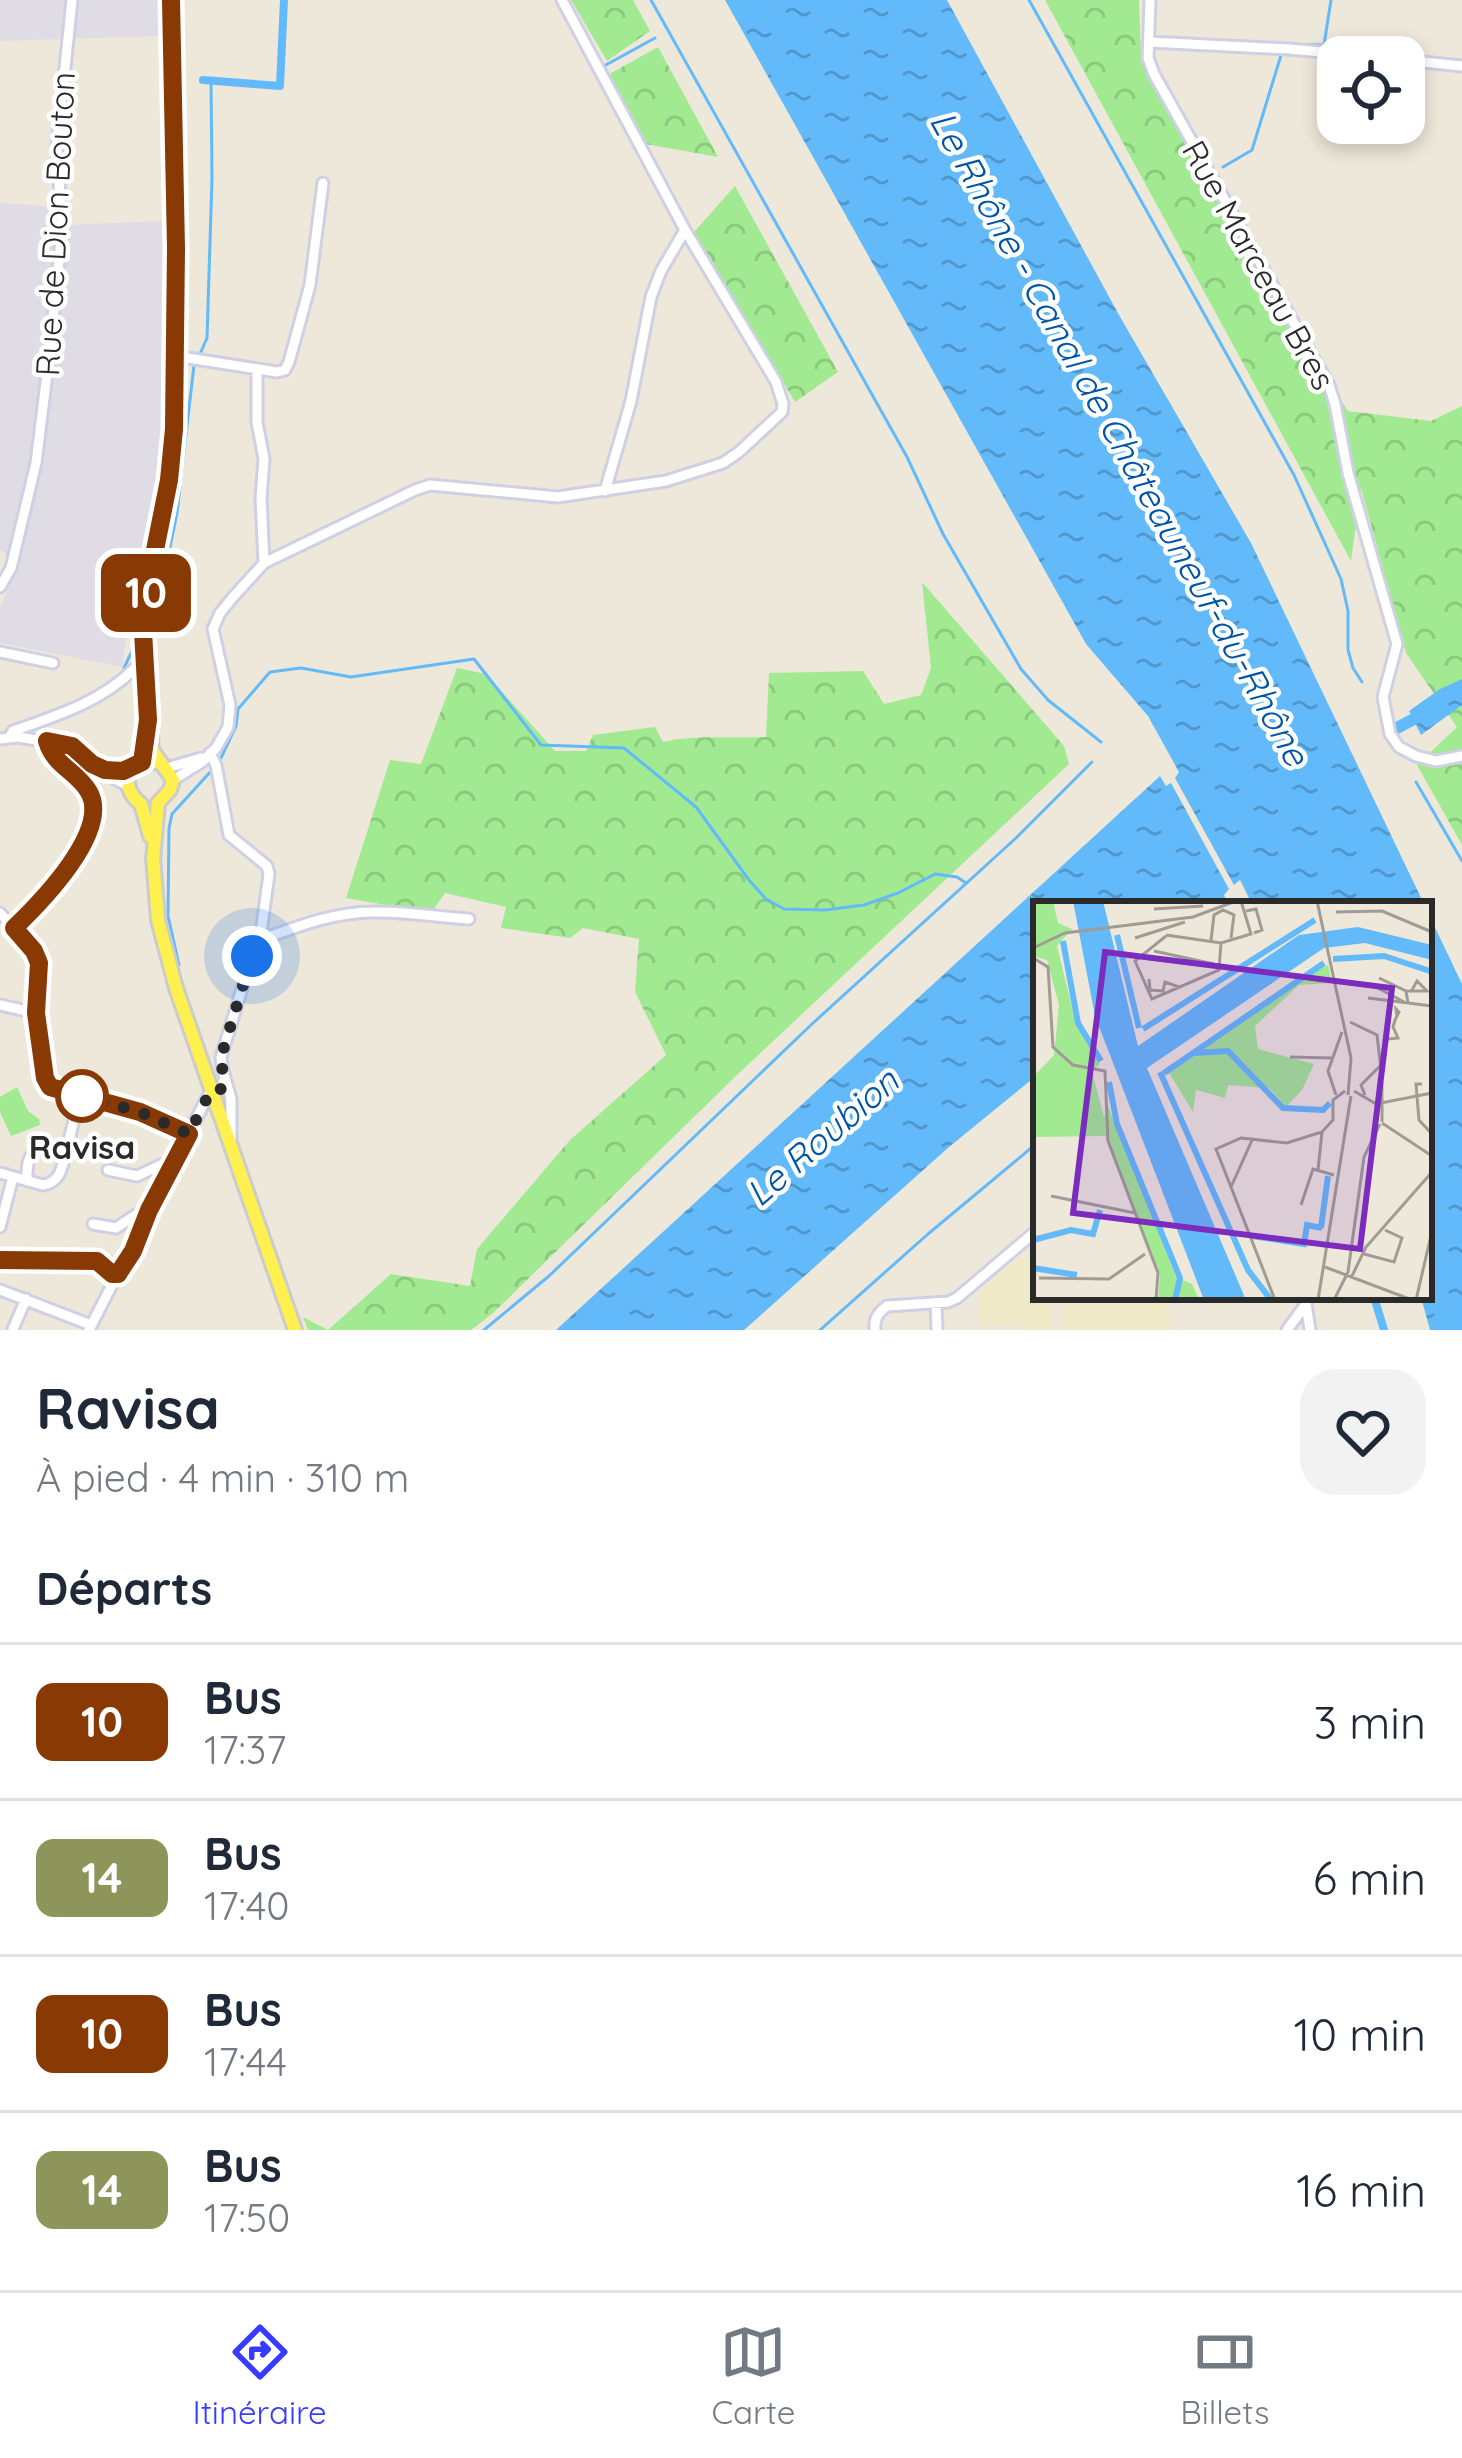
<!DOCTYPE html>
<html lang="fr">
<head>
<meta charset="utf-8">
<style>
	:root { --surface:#fff; --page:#f2f2f3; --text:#1f2937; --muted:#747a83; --line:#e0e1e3; --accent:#363cff }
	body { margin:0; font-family:Quicksand,sans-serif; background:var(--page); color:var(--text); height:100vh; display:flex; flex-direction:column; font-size:45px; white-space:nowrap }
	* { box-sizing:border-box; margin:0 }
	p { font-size:39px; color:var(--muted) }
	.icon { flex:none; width:66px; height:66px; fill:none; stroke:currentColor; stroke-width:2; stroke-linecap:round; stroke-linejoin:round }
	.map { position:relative; height:1330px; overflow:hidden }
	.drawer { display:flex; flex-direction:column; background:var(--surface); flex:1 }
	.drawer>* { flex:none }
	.badge { padding:0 24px; border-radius:18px; font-size:42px; line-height:78px }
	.tools { position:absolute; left:1317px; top:36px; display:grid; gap:24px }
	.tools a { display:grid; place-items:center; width:108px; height:108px; border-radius:24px; background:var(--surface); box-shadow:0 6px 18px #0003; font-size:60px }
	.you { position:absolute; width:60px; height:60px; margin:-30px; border:9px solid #fff; border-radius:50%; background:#1a73e8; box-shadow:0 0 0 18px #1a73e833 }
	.map>.badge { position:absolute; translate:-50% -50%; box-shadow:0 0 0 6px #fff }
	h2 { padding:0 36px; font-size:45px; line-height:108px }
	.round { display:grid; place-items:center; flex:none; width:126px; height:126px; border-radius:36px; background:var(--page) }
	.overview { display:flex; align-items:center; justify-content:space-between; height:204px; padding:0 36px }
	h1 { font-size:57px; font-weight:700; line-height:90px }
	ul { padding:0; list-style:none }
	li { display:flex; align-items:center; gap:36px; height:156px; padding:0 36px; border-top:3px solid var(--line) }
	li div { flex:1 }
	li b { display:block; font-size:45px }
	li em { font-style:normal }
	li .badge { min-width:132px; font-weight:700; text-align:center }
	.tab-bar { display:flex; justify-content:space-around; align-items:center; height:168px; border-top:3px solid var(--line); background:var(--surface); font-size:33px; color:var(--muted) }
	.tab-bar a { display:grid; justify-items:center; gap:6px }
	.tab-bar .selected { color:var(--accent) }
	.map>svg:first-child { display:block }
	.industrial { fill:#e0dce5 }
	.education { fill:#f1eac8 }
	.forest { fill:url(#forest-crowns) }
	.park { fill:#a1ea91 }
	.water { fill:url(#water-ripples) }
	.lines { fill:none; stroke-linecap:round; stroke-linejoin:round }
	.stream { stroke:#62bafa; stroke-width:3 }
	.canal { stroke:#62bafa; stroke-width:8 }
	.river { stroke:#62bafa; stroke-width:12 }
	.minor-casing { stroke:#cfd0e4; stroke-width:15 }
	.major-casing { stroke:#ccc; stroke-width:18 }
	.minor { stroke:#fff; stroke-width:9 }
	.major { stroke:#fef14f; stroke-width:12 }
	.line-casing { stroke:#fff; stroke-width:27 }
	.line { stroke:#883904; stroke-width:18 }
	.walk { stroke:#2a2a2a; stroke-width:12; stroke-dasharray:0 21.6 }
	.stop-dot { fill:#fff; stroke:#883904; stroke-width:6 }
	.labels { text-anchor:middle; stroke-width:9; stroke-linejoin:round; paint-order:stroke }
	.street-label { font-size:33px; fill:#2a2a2a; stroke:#fff }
	.stop-label { font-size:33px; font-weight:bold; fill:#2a2a2a; stroke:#fff }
	.water-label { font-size:36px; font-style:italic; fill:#0054a8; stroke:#fff }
	.inset-river { fill:none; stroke:#62bafa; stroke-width:6 }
	.inset-road { fill:none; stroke:#a09c94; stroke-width:3 }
	.view { fill:#7b2cbf; fill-opacity:0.15; stroke:#7b2cbf; stroke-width:6 }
	.inset-edge { fill:none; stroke:#2a2a2a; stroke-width:6 }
</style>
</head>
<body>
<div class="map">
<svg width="1462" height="1330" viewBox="0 0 1462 1330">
	<defs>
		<pattern id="forest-crowns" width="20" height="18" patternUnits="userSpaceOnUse" patternTransform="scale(3)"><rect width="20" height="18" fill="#a1ea91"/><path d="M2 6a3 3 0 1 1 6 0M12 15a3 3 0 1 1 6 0" fill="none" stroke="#8bc97d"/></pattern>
		<pattern id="water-ripples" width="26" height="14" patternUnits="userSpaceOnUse" patternTransform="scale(3)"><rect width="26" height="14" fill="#62bafa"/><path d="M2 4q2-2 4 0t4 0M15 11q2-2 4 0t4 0" fill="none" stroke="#5197cb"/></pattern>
	</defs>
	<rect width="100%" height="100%" fill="#eee8da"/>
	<path class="industrial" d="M0,0H161L162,36L0,41Z
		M0,203L68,208V225L163,221L164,396L156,484L153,512L136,570L122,667L0,643V607L18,567L0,549Z"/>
	<path class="education" d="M1036,1247V1297H1053L1051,1330H1023L1022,1326L980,1325L979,1289Z
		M1063,1297H1168L1169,1330H1062Z"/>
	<path class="forest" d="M571,0H633L650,31L607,61Z
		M1045,0H1139L1141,58L1254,266L1348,411L1431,421L1462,406V845L1417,765L1457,727L1406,653L1361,488L1351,561Z
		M658,47L718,157L645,144L606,76Z
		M735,186L838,372L795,402L694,232Z
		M922,582L1064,746L1069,764L737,1075L492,1314L471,1330H308L303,1317L328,1330L391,1274L470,1286L477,1249L570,1140L666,1055L635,992L639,939L583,928L570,938L501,928L506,907L445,893L431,913L346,898L390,760L421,764L457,668L486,674L555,751H586L593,735L655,727L663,742C697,734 731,739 766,737L769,673L863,671L884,704L921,695L931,668Z"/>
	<path class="park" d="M17,1087L28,1111L39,1119L40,1125L11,1136L0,1112V1097Z"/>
	<path class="water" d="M725,0H947L1119,315L1251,543L1424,904H1252L1240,880L1234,885L1175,778L1179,772L1148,716L1086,644Z
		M1462,679V705L1421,735L1409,711L1440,689Z
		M1160,776L1166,786L1171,783L1229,889L1224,895L1227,904H1036V1076L949,1147L744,1330H556Z
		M1429,915L1462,984V1330H1430L1421,1297H1429Z"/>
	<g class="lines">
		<path class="stream" d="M651,0L907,457L943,534L1021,669L1048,700L1101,742
			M1029,0L1294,475L1341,579L1348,611V650L1353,668L1362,682
			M1251,43L1324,45L1331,0
			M604,66L655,38
			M1223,167L1252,150L1282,52
			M200,354L207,338L212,178L211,81
			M149,622L157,611L177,513L194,365
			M124,668L138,638
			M220,760L236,726L238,709L270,672L301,668L351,677L474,659L541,745L624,748L696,807L749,880L766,899L784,909L825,910L864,905L898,893L935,874L957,877L966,883
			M1416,782L1462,861
			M179,965L168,916L169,828L172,814L212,770
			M484,1330L549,1276L812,1024L1016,838L1092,762
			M820,1330L928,1234L1036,1144"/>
		<path class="canal" d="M203,80L280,86L284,0
			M1374,1297L1384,1330"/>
		<path class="river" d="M1397,728L1427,712"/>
		<g class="minor-casing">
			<path id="minor" d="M562,0L685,230L661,271L651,297L631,401L605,491
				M1150,0L1148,58L1154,74L1305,343L1329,385L1335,404L1348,473L1397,644L1383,697L1390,734L1399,747L1416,756L1436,761L1462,756
				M1149,42L1289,49L1379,57
				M1404,60L1462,66
				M175,356L277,372L285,370L289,362L310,285L323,183
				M257,370V422L264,459L261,498L264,563
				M0,587L11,568L36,463L49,358L62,231L57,145L72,0
				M0,652L53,663
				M9,738L13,731C56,716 101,702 134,669
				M0,739L18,737L72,746L96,769L128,786
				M210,753L216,765L229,835L267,866L269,874L260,940L252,956L221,1057L222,1067L231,1099V1140
				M167,768L201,758
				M173,780L202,762L216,748L228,727L230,705L213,629L220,613L234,596L264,563L415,490L430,485L558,497L666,481L723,463L739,452L782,412L783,404L776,382L685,230
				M0,913L35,951L39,963L36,1013L45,1077L50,1087L140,1112L189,1134
				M14,928C40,902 111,832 89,792C77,771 55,768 47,741
				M260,940C296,927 334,912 373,912C405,911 437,917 469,919
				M0,1005L36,1013
				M66,1152L80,1096
				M108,1170L137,1176L165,1163L171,1166
				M0,1173L43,1185C61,1182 62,1167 66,1152C36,1148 26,1147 27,1181
				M93,1224L116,1228L137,1214L146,1216
				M0,1227L13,1177
				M0,1260L105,1261L112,1263
				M121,1269L133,1251L146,1216L211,1090L221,1089L224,1080
				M0,1290L91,1325
				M936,1303L937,1330
				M1306,1304L1310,1330
				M13,1329L26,1299
				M89,1330L118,1273
				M875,1330C874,1318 878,1313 887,1306L948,1302L957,1298L1036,1231
				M1287,1330L1306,1304L1305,1297"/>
		</g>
		<g class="major-casing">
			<path id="major" d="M150,836L141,804C116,785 130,756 160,763
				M153,857L158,920L176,988L295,1330
				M153,860L158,803L170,790L173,780L152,750L143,631L147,590L169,480L174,429L176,248L171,0"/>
		</g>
		<use href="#minor" class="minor"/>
		<use href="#major" class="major"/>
	</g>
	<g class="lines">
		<g class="line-casing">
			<path id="line" d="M0,1260L97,1261L112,1274H118L133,1251L149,1210L189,1134L140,1112L50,1087L45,1078L36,1013L39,963L34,951L14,928C41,902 111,831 89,792C77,771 54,766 47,741L72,746L92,764L105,770L123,771L142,762L148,720L143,631L147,590L169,480L174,429L176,248L171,0"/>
		</g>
		<use href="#line" class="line"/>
		<path class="walk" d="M82,1096L140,1112L189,1134L211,1090L221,1089L224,1085L221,1057L252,956"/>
	</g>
	<circle class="stop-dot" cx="82" cy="1096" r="24"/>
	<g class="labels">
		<g class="street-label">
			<text transform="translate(55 224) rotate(-87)" y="12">Rue de Dion Bouton</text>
			<text transform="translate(1259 265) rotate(61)" y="12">Rue Marceau Bres</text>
		</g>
		<g class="stop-label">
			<text x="82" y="1159">Ravisa</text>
		</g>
		<g class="water-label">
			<text transform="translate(1120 438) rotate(61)" y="13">Le Rhône - Canal de Châteauneuf-du-Rhône</text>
			<text transform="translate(822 1137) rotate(-41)" y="13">Le Roubion</text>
		</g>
	</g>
	<g transform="translate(1033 901)">
		<rect width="399" height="399" fill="#eee8da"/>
		<path d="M0,0H20L25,22L39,28L24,45L43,123L67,163L59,170L71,216L75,205L143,376L159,383L166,399H125L127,374L72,235L0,236V176L21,154L26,104L14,59L0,55ZM295,64L299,82L266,84L222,125L225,148L281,163L269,189L253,206L236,187L195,184L192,197L163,189L160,211L136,172L262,78Z" fill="#a1ea91"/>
		<path d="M40,0H70L105,145L266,34L325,26L399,44V59L332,42L291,47L114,167L213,399H171L62,115Z" fill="#62bafa"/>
		<path class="inset-river" d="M84,34L106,127M30,40L45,122L68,160M300,58L351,55L397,70M110,128L282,19M160,152L195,150L250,207L290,209L297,202M127,171L215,369L238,399M131,172L291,62M76,181L84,223L147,377L142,399M288,327L295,275M219,335L271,343L274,324L289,327M0,339L38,329L60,333L67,309M0,367L44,374"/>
		<path class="inset-road" d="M284,0L318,157L315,194M121,8L170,5M213,10L223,8L229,29L221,32M303,11L349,10L399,31M133,34L188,42L218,33L208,0M133,35L102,60L119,98L186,69L188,42M102,37L152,21M178,39L181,14L190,9L201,14L198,37M0,47L32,32L160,16L203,0M121,50L181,63M0,57L15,66L20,146L40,164L72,170L75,240L125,372L123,399M346,77L373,90L375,102M116,78L117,89L130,90L132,81L146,86M341,85L373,102M373,90H394L384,80L379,89M335,97L399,105M317,121L344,134L349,177M355,138L365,137L360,126L362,119L366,111L363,108L364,115M257,156L299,157M349,181V221M389,183H383L386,219L399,233M321,190L343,203L399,192M303,194L295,170L309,131M332,194L328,184L347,165M349,222L399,255M220,237L198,286L242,399M285,269L289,231M198,286L183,248L208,237L254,242L289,231L300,219V199L312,190M18,295L102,312M268,304L280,268L301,274M331,353L361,361L369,337L352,329M292,366L379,399M6,377L76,378L112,353M318,377L333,346L399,271M285,399L318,195M301,399L315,371L331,256L347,223M383,399L399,330"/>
		<path class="view" d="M72,51L359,87L327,348L40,312Z"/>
		<rect width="399" height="399" class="inset-edge"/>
	</g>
</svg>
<div class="tools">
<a><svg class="icon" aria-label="locate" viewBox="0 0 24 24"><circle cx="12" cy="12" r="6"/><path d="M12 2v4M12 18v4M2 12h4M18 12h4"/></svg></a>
</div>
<div class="you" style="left:252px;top:956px"></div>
<b class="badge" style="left:146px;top:593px;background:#883904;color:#fff">10</b>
</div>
<section class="drawer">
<div class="overview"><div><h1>Ravisa</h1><p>À pied · 4 min · 310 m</p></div><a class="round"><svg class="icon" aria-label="heart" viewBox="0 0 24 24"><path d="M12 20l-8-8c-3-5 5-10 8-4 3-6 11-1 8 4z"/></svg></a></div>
<h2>Départs</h2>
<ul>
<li><span class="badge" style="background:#883904;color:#fff">10</span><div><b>Bus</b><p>17:37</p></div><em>3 min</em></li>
<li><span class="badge" style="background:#8d955b;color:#fff">14</span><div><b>Bus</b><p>17:40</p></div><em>6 min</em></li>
<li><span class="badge" style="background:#883904;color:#fff">10</span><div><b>Bus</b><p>17:44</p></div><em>10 min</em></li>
<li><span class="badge" style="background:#8d955b;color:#fff">14</span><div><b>Bus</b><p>17:50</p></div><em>16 min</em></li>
</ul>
</section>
<nav class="tab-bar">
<a class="selected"><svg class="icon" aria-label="directions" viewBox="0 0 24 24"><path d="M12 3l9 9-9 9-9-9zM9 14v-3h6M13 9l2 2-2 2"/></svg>Itinéraire</a>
<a><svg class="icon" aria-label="map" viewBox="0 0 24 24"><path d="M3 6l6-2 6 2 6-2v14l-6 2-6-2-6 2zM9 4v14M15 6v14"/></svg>Carte</a>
<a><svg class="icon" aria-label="tickets" viewBox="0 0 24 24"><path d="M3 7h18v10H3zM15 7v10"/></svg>Billets</a>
</nav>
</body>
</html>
